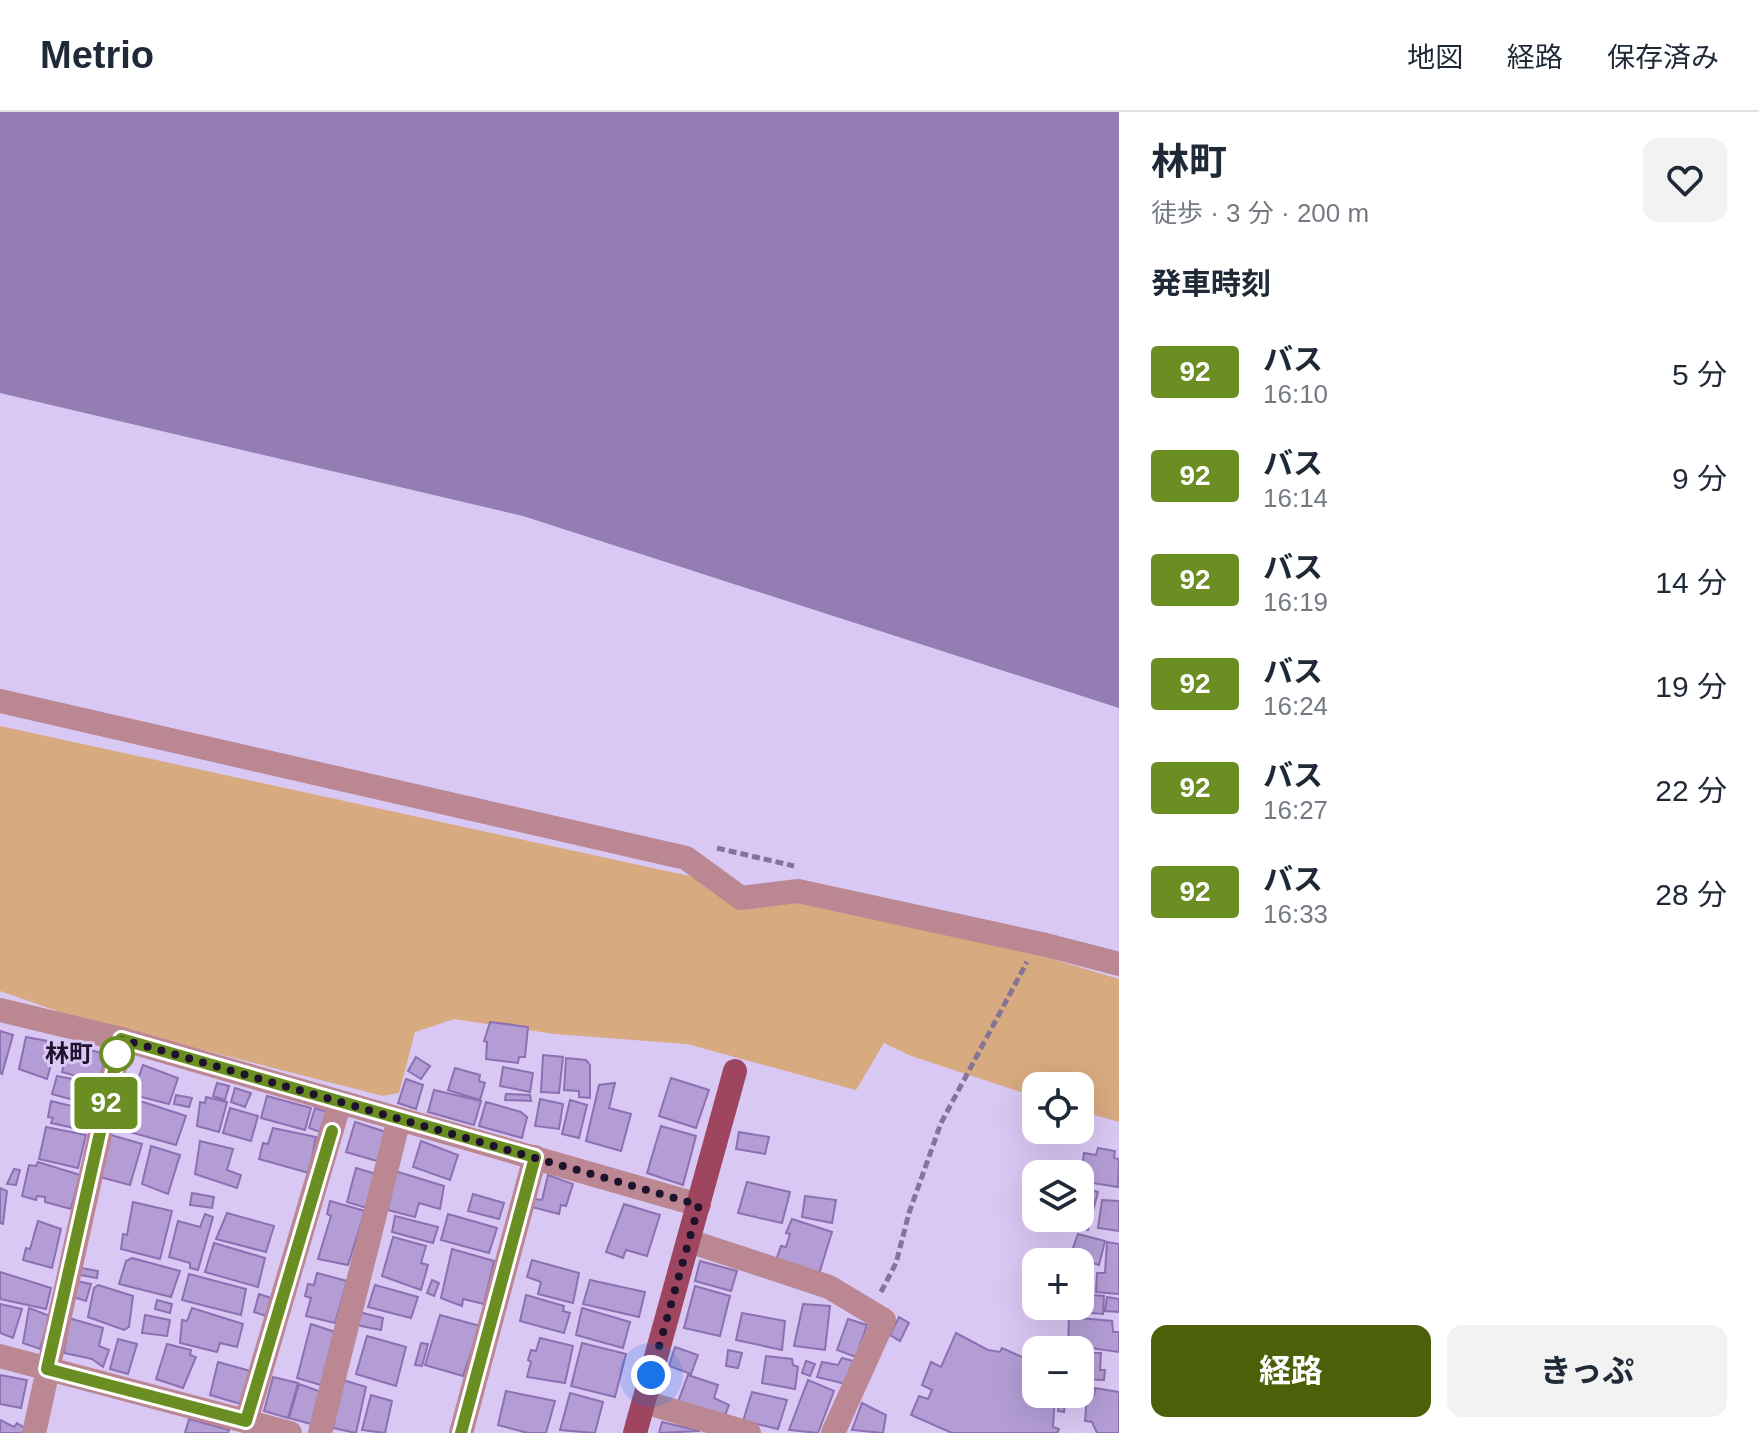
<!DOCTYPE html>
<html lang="ja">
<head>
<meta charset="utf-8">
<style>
	:root { --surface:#fff; --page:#f2f2f3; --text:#1f2937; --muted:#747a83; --line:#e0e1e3; --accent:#4b6008 }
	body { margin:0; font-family:Helvetica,"Noto Sans JP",sans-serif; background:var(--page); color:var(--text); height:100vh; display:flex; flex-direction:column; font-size:30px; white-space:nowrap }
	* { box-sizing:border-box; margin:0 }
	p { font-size:26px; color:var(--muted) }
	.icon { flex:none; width:44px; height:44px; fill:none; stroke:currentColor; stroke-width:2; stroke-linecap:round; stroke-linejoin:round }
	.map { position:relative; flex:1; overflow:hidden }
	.side { display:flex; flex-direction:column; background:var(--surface); width:640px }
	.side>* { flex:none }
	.badge { padding:0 16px; border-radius:6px; font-size:28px; line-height:52px }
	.buttons { position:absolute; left:1022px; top:960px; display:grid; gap:16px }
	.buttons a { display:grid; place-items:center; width:72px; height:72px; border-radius:16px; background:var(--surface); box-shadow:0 8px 32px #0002; font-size:40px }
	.you { position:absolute; width:40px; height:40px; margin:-20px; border:6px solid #fff; border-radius:50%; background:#1a73e8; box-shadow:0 0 0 12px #1a73e833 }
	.map>.badge { position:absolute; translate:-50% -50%; box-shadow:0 0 0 4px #fff }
	h2 { padding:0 32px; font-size:30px; line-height:72px }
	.round { display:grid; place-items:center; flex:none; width:84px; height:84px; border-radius:16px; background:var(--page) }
	.head { display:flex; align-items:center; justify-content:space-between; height:136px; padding:0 32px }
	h1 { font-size:38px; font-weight:700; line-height:60px }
	.button { display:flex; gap:16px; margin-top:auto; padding:16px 32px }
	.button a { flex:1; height:92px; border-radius:16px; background:var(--accent); color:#fff; font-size:32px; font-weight:700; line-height:92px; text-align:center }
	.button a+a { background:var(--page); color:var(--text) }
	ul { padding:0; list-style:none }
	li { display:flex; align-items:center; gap:24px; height:104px; padding:0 32px }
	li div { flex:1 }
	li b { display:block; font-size:30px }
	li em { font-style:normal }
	li .badge { min-width:88px; font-weight:700; text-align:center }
	header { display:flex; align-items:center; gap:48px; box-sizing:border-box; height:112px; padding:0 40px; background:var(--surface); border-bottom:2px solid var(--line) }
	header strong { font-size:38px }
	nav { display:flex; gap:44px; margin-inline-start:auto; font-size:28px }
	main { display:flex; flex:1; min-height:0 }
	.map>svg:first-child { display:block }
	.green { fill:#d8aa80 }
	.water { fill:#947db3 }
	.building { fill:#b39dd4; stroke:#8d6fb3; stroke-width:2 }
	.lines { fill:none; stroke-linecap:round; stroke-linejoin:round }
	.path { stroke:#847498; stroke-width:5; stroke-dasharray:8 4; stroke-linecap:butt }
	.minor { stroke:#ba8793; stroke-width:24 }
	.major { stroke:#9e4660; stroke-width:24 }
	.line-casing { stroke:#fff; stroke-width:18 }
	.line { stroke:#6b8e23; stroke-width:12 }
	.walk { stroke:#1f122d; stroke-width:8; stroke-dasharray:0 14.4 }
	.stop-dot { fill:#fff; stroke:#6b8e23; stroke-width:4 }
	.labels { text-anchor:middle; stroke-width:6; stroke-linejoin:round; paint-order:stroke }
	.stop-label { font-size:24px; font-weight:bold; fill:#1f122d; stroke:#dac8f4; text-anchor:end }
</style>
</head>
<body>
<header>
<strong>Metrio</strong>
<nav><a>地図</a><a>経路</a><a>保存済み</a></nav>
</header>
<main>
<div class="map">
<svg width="1119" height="1321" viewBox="0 0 1119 1321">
	<rect width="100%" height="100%" fill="#dac8f4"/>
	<path class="green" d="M0,614L763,780L921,808L1119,867V1010L1080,999V974H1036V985L911,944L884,931L856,978L687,932L554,922L454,907L415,920L399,981L383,984L74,905L0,879Z"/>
	<path class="water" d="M0,0H1119V596L523,404L0,281Z"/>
	<path class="building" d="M490,910L528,915L525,945H519L518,951L486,947L487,930L484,929Z
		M0,919L13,923L2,962L0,961Z
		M26,925L53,930L56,935L47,967L19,957Z
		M69,933L106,942L99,970L62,960Z
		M543,943L563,945L559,981L541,980Z
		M416,945L430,954L421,967L408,959Z
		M566,946L586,948L590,953V986L579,985V979L564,978Z
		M143,953L178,966L169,992L122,980L127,964L138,967Z
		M503,955L533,961L530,980L500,974Z
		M455,956L480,963L479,969L485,971L480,988L448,978Z
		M57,964L97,972L94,987L90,986L88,992L52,982Z
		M671,966L709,978L696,1016L659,1004Z
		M406,967L423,973L416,997L398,991Z
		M217,971L229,974L225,988L213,984Z
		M615,971L609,996L631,1002L621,1039L586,1029L599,973Z
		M235,976L251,981L245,995L231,990Z
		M434,978L481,989L474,1013L428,1000Z
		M506,982L530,983L531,989L505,988Z
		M176,983L192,986L189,995L174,992Z
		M267,984L311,996L305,1018L261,1006Z
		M206,985L227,990L219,1020L197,1014L200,990L205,991Z
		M540,987L563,992L559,1017L535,1014Z
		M137,988L186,1004L176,1033L123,1018L128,1001L132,1002Z
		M570,988L587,993L579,1026L562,1022Z
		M51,989L92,999L88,1019L51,1011L53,1006L48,1005Z
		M486,990L521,1000L527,1005L522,1026L479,1014Z
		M230,996L258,1004L251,1029L223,1021Z
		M315,996L327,1000L320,1020L309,1016Z
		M355,1010L386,1020L377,1049L346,1040Z
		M661,1014L696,1024L683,1073L647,1061Z
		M46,1015L86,1023L78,1056L39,1047Z
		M273,1016L316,1025L309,1061L259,1047L263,1031L268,1032Z
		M739,1020L769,1025L765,1042L736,1037Z
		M111,1023L142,1032L130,1073L100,1065Z
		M200,1029L233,1037L227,1058L241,1063L237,1076L195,1062Z
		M421,1029L458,1043L450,1068L413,1055Z
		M151,1034L180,1043L168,1082L142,1072Z
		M1098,1036L1115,1039L1114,1046L1119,1047L1118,1075L1080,1069L1084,1041L1096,1043Z
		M38,1050L80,1063L71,1097L45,1090V1085L37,1084L36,1088L22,1084L29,1053L36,1054Z
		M356,1056L376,1062L367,1096L347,1090Z
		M14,1057L20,1058L16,1073L7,1072Z
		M395,1059L444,1074L440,1097L419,1091L415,1105L384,1097Z
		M548,1063L573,1072L566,1094L561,1093L559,1102L532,1095L534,1087L542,1088Z
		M747,1070L790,1080L782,1111L738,1101Z
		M1080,1075L1098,1080L1088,1118L1067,1112L1068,1106H1080Z
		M0,1076L7,1079L3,1112L0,1111Z
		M192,1081L214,1085L212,1096L190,1093Z
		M473,1082L504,1091L499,1107L468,1099Z
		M805,1084L836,1088L832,1111L802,1105Z
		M1102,1088L1119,1089V1119L1098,1116Z
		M330,1089L365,1099L348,1153L318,1147L331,1104L327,1102Z
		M133,1090L172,1099L160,1147L121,1137L123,1122L127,1123Z
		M624,1092L660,1103L647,1144L626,1138L623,1146L606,1140Z
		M227,1101L274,1114L266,1140L216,1127Z
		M205,1102L213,1105L198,1158L190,1156V1151L169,1145L178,1109L200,1115Z
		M448,1102L497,1116L489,1141L441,1128Z
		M395,1104L438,1115L433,1131L392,1120Z
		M792,1107L832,1120L819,1162L776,1148L781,1134L786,1135L790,1122L786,1121Z
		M38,1109L61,1117L52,1156L23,1148L26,1136L30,1137Z
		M1078,1122L1105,1129L1099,1153L1070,1144Z
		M393,1125L426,1134L421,1151L428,1153L421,1178L382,1164Z
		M1107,1130L1119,1132V1182L1096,1180L1097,1161H1105Z
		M214,1131L265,1146L258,1175L205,1160Z
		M452,1137L494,1149L484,1192L463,1187L462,1194L441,1186Z
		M132,1146L180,1159L171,1185L119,1172L126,1149Z
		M532,1148L579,1161L573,1191L538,1182L541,1170L527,1165Z
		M700,1149L737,1159L731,1179L695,1169Z
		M81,1156L98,1159L97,1166L80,1163Z
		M0,1160L51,1176L46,1197L0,1187Z
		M317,1161L347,1169L335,1211L306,1204L311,1186L305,1184L308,1172L314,1173Z
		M189,1162L246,1177L241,1203L182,1188Z
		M432,1168L439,1171L434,1184L427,1181Z
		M590,1168L645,1180L639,1205L583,1192Z
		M77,1169L91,1172L86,1189L73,1185Z
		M98,1173L133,1184L129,1215L124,1218L88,1205L94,1176Z
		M375,1173L418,1185L411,1206L368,1195Z
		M695,1174L730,1184L720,1224L684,1216Z
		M259,1182L271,1186L266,1204L254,1200Z
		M1080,1182L1104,1184L1103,1202L1066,1199L1067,1194H1080Z
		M526,1183L564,1194L563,1199L570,1201L564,1221L520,1209Z
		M1107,1185L1119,1187V1200L1105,1199Z
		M157,1188L172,1192L170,1201L155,1197Z
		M0,1192L22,1197L13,1226L0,1221Z
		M803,1192L830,1194L825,1238L794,1234Z
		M29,1196L50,1204L40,1237L23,1231Z
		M192,1196L243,1212L237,1235L220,1231L217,1240L180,1231L182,1208L187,1209Z
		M582,1196L630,1210L623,1236L576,1223Z
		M359,1200L383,1206L381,1218L356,1213Z
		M742,1201L785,1209L782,1238L736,1228Z
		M145,1203L170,1208L167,1224L142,1221Z
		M440,1203L480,1214L463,1264L425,1253Z
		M899,1205L909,1211L900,1229L890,1223Z
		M1069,1205L1112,1209L1113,1220H1119V1240L1068,1233Z
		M69,1206L103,1216L99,1234L109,1238L103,1255L92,1247L64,1241Z
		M848,1207L867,1213L856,1245L837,1238Z
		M311,1212L335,1220L324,1274L297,1266Z
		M956,1221L988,1238L1000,1240L1002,1236L1029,1248H1036V1282H1055L1053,1315L1059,1317L1057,1321H952L911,1303L919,1284L928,1287L932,1278L922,1273L931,1250L941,1255Z
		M367,1224L406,1235L396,1274L356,1262Z
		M540,1226L573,1234L565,1271L527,1265L531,1250L528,1248L531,1238L536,1239Z
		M118,1227L137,1232L128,1262L110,1257Z
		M421,1231L428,1232L422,1254L415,1253Z
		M582,1231L626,1242L615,1285L571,1274Z
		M167,1232L191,1238L190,1243L196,1245L183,1276L156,1267Z
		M675,1235L698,1243L691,1262L669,1254Z
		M728,1238L742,1241L738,1256L726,1254Z
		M1080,1241H1101L1100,1258H1105L1104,1268L1080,1267Z
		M766,1244L792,1247L793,1253L798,1255L795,1277L762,1271Z
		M842,1246L853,1249L846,1272L817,1265L822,1250L838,1253Z
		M806,1249L815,1252L810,1264L802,1261Z
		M218,1250L254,1260L244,1293L210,1283Z
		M0,1263L27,1268L21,1296L0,1292Z
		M688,1263L718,1273L714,1286L729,1293L724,1306L678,1290Z
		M273,1265L298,1271L288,1306L264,1299Z
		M343,1268L366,1275L356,1321L333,1316Z
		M808,1268L834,1279L818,1321L789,1318Z
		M299,1272L324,1281L315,1313L289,1306Z
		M1095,1276L1119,1280V1321H1097L1092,1310L1085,1309L1087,1283H1094Z
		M506,1279L555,1289L546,1321H528L498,1313Z
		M752,1280L787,1288L778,1317L743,1309Z
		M570,1281L603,1290L595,1321L560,1318Z
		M1060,1282H1066L1064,1300L1058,1299Z
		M371,1283L392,1289L385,1321L362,1318Z
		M862,1291L886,1303L883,1321L852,1318Z
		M189,1307L229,1318L228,1321H185Z
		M0,1308L14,1315L17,1311L26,1317L23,1321H0Z
		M662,1310L700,1319L659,1321Z"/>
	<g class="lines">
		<path class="path" d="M717,736L794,754
			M881,1180L896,1151L909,1101L941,1011L1027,850"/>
		<path class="minor" d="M0,589L686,746L741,786L798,779L1046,833L1119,852
			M0,898L121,927L699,1093
			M689,1129L829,1175L884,1208L833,1321
			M0,1244L290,1321
			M644,1290L749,1321
			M246,1309L340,990
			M34,1321L121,927
			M320,1321L399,1007
			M461,1321L535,1045"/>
		<path class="major" d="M635,1321L735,959"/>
	</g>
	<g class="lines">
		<g class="line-casing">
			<path id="line" d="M332,1019L246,1309L47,1257L121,927L535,1045L461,1321"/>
		</g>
		<use href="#line" class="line"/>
		<path class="walk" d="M117,942L121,927L699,1093L651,1263"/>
	</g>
	<circle class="stop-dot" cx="117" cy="942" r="16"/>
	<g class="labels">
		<g class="stop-label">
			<text x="93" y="950">林町</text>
		</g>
	</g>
</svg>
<div class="buttons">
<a><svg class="icon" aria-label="locate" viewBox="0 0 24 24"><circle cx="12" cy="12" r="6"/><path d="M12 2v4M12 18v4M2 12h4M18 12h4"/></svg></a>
<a><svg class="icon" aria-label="layers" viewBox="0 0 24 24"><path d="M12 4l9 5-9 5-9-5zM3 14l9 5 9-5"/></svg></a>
<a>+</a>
<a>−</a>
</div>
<div class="you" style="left:651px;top:1263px"></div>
<b class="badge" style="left:106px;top:991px;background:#6b8e23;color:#fff">92</b>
</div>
<section class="side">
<div class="head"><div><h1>林町</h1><p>徒歩 · 3 分 · 200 m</p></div><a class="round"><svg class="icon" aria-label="heart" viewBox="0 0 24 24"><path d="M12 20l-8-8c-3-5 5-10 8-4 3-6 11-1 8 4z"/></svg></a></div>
<h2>発車時刻</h2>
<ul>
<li><span class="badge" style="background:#6b8e23;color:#fff">92</span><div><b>バス</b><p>16:10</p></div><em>5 分</em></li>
<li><span class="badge" style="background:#6b8e23;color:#fff">92</span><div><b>バス</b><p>16:14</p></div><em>9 分</em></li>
<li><span class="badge" style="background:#6b8e23;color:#fff">92</span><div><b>バス</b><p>16:19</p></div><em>14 分</em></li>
<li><span class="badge" style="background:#6b8e23;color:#fff">92</span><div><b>バス</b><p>16:24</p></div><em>19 分</em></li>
<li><span class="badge" style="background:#6b8e23;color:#fff">92</span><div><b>バス</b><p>16:27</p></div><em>22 分</em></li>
<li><span class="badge" style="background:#6b8e23;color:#fff">92</span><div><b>バス</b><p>16:33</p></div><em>28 分</em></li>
</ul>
<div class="button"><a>経路</a><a>きっぷ</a></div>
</section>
</main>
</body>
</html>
